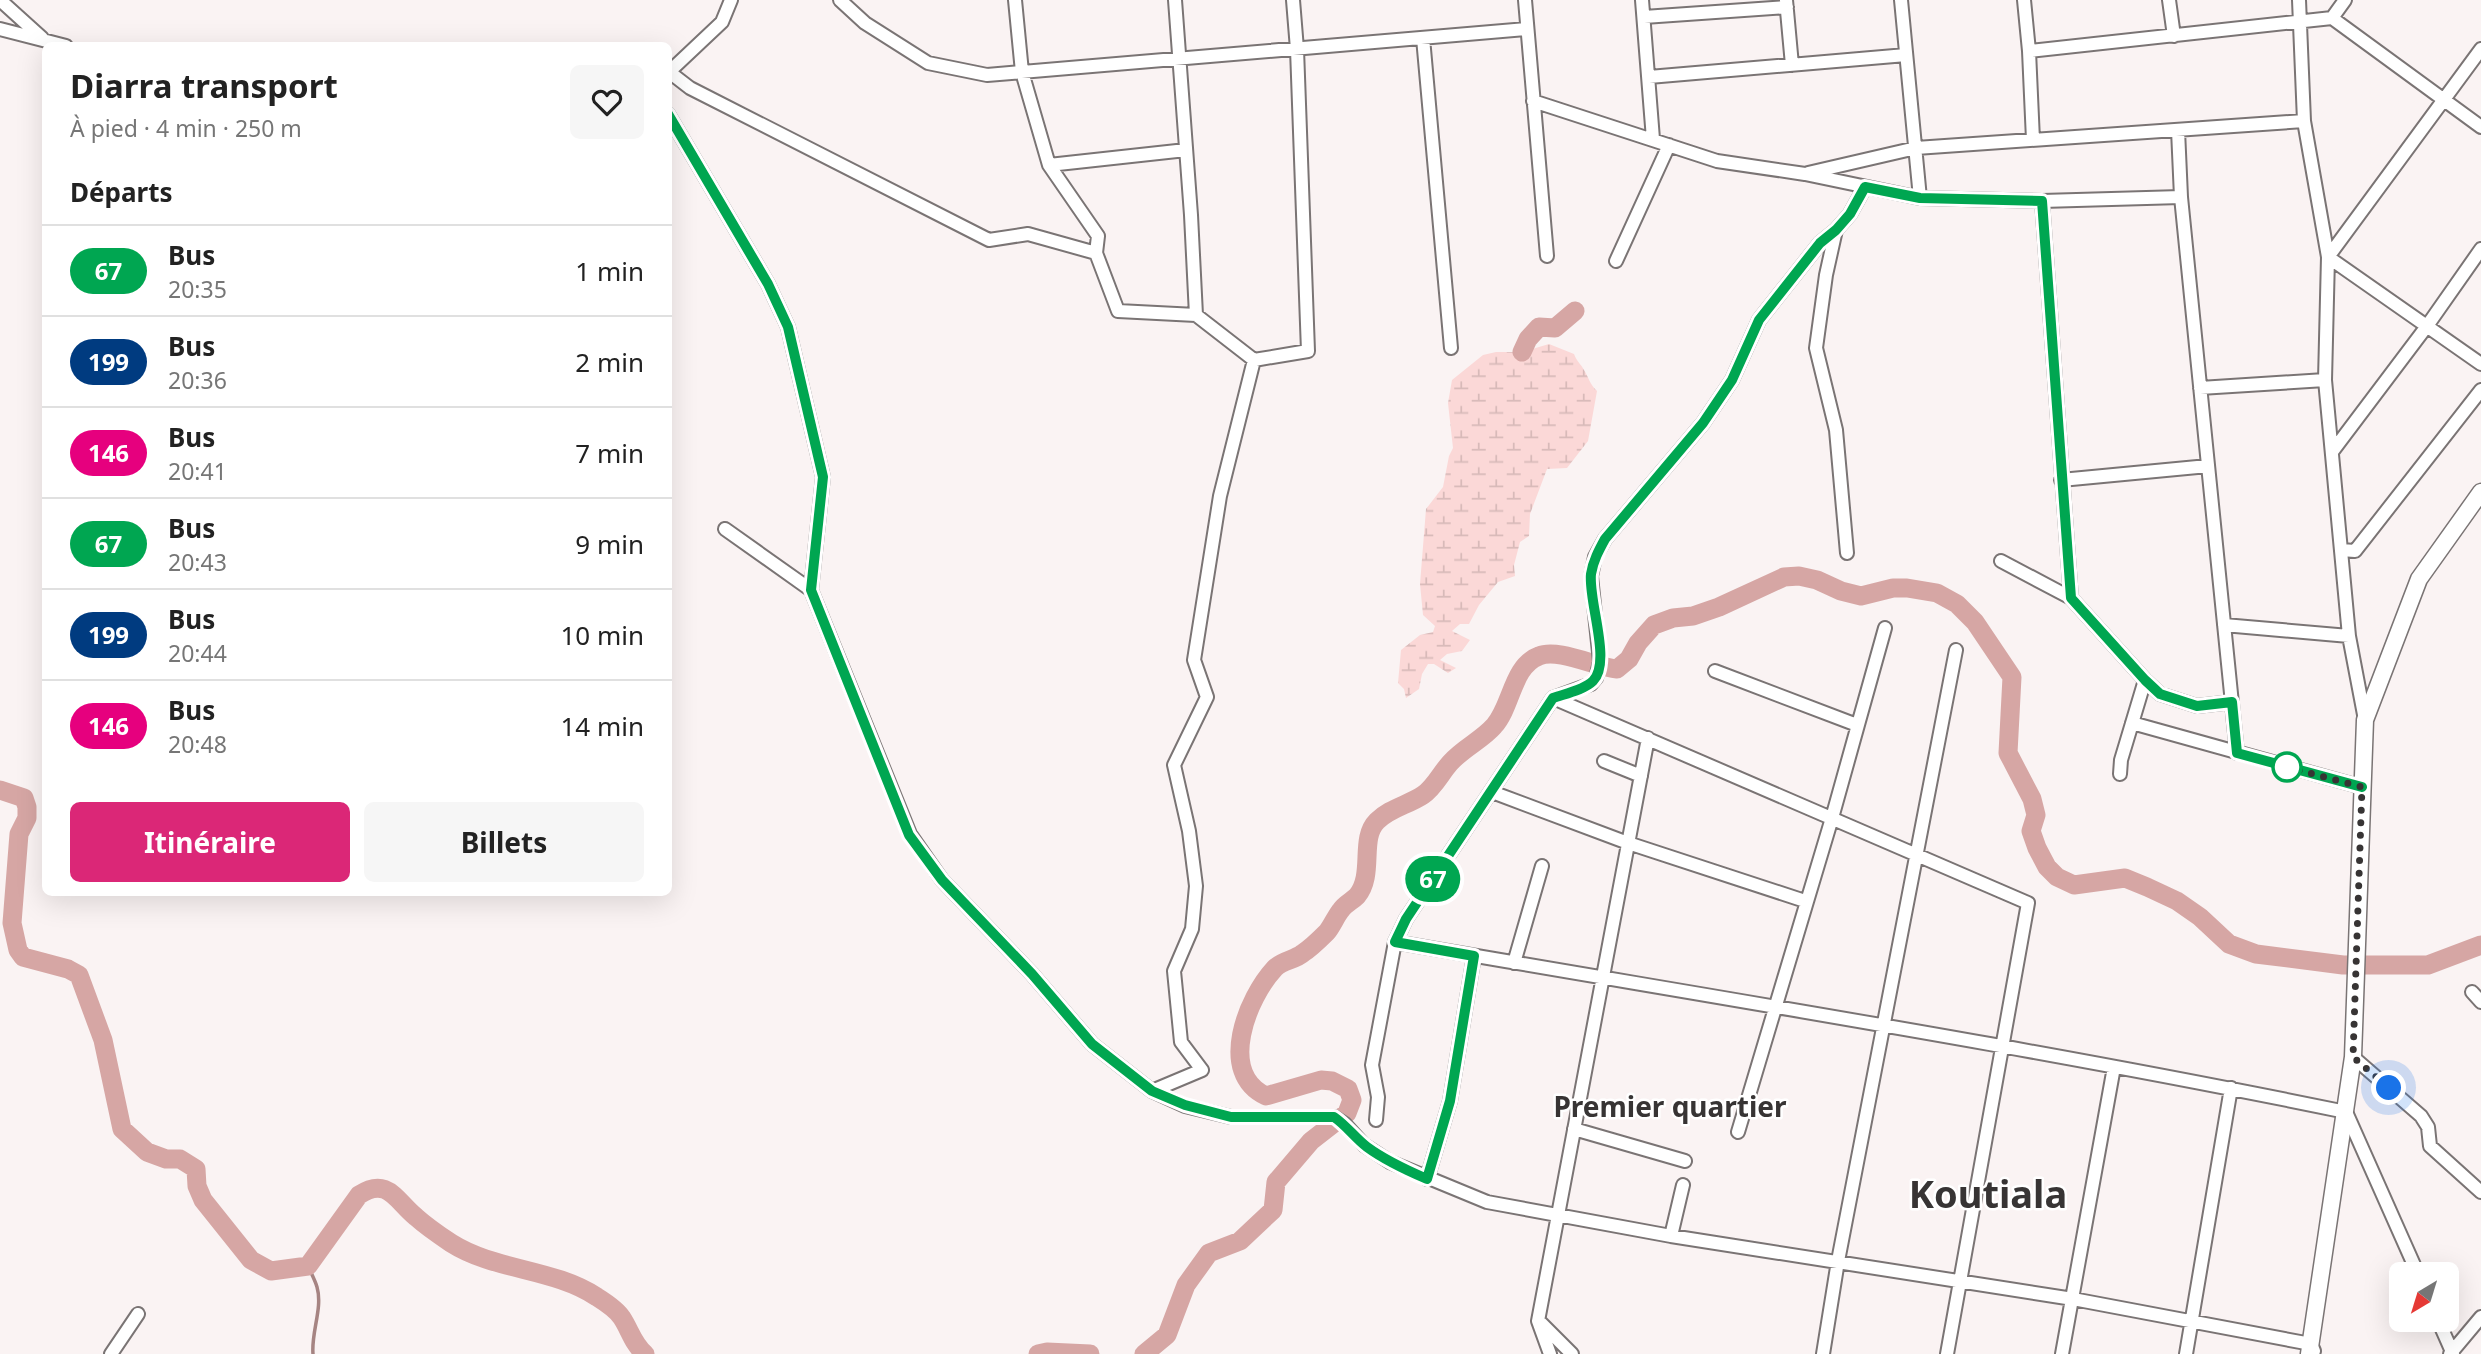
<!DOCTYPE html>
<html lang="fr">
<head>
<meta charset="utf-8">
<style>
	:root { --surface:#fff; --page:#f6f6f6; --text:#222; --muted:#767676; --line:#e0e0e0; --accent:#db2777 }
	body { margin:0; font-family:"Noto Sans",sans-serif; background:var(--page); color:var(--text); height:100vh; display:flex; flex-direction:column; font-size:26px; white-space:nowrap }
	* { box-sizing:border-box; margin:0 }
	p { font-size:23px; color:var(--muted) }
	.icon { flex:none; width:38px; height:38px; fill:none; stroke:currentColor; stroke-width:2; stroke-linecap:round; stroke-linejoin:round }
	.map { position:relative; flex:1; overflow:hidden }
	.sheet { position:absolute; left:42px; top:42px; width:630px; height:854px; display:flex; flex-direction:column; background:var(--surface); border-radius:10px; box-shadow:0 7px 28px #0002 }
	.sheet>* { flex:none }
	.badge { padding:0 14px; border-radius:23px; font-size:24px; line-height:46px }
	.needle { width:46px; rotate:218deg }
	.buttons { position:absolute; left:2389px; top:1262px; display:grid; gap:14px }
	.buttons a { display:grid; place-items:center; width:70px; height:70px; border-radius:10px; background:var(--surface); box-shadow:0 7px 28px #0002; font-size:35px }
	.you { position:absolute; width:35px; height:35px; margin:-18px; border:5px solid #fff; border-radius:50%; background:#1a73e8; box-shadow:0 0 0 10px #1a73e833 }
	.map>.badge { position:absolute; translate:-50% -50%; box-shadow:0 0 0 4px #fff }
	h2 { padding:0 28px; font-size:26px; line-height:63px }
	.round { display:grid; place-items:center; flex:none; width:74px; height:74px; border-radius:10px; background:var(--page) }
	.overview { display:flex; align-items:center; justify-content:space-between; height:119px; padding:0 28px }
	h1 { font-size:33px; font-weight:700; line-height:52px }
	.primary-button { display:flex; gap:14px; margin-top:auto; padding:14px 28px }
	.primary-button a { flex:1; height:80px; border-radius:10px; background:var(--accent); color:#fff; font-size:28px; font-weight:700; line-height:80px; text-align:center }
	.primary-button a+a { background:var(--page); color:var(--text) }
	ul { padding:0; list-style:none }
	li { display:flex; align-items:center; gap:21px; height:91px; padding:0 28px; border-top:2px solid var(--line) }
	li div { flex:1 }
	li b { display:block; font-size:26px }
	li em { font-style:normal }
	li .badge { min-width:77px; font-weight:700; text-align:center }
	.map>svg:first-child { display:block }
	.wetland { fill:url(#wetland-marsh) }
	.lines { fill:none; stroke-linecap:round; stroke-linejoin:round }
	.stream { stroke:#a68482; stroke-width:3.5 }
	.river { stroke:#d6a6a4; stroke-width:19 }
	.minor-casing { stroke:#7a7474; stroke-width:16 }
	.major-casing { stroke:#7a7474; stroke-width:19 }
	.minor { stroke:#fff; stroke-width:12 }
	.major { stroke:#fff; stroke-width:16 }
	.line-casing { stroke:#fff; stroke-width:16 }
	.line { stroke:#00a651; stroke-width:10 }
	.walk { stroke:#373434; stroke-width:7; stroke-dasharray:0 12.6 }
	.stop-dot { fill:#fff; stroke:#00a651; stroke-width:3.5 }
	.labels { text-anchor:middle; stroke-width:5; stroke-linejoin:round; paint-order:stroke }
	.quarter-label { font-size:28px; font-weight:bold; fill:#373434; stroke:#fff }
	.town-label { font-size:38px; font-weight:bold; fill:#373434; stroke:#fff }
</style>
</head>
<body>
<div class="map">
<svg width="2481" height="1354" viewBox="0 0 2481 1354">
	<defs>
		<pattern id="wetland-marsh" width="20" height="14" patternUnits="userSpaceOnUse" patternTransform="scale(1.75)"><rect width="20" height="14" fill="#fbd8d7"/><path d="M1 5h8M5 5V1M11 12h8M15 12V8" fill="none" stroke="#d8bab9"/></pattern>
	</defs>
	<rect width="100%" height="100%" fill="#faf3f3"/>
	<path class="wetland" d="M1549,344L1574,354C1577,362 1581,364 1584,370C1589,378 1589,383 1597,391L1588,441L1567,468L1547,469L1530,514L1529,536L1520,542L1514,565L1515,576L1498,582L1479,605L1469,624H1460L1452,631L1470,640L1462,651L1447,654L1440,660L1456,668L1448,673L1434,664H1428L1422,674L1419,689L1406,698L1404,689L1398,683L1401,650L1420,635L1433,632L1435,626L1423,615L1420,584L1426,509L1443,487L1449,456L1453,448L1448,403L1452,380L1483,355L1496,352H1522Z"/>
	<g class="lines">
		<path class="stream" d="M308,1266C311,1273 315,1280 317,1287C323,1308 311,1332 313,1354"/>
		<path class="river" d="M1522,352L1528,339L1539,327L1555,328L1575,311
			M0,790L24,798L27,807V818L19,834L12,923L18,950L23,957L68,969L79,975L103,1040L122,1129L147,1152L166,1159H180L196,1169L197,1186L203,1200L251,1260L271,1271L308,1266L359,1195C388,1176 396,1201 416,1217C426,1226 439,1235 451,1243C495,1271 553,1268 597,1297C605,1302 617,1310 622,1318C630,1330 633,1344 645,1354
			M1038,1354L1047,1352L1090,1354
			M1144,1354L1167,1335L1186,1285L1209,1253L1240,1241L1273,1210L1276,1182L1311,1141L1347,1113L1352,1100L1348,1089L1332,1081L1321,1080L1266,1096C1217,1073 1247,998 1275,968C1283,960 1295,960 1303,953C1311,948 1320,939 1327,932C1332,926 1336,916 1341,910C1345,904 1352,901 1357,896C1375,874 1359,839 1377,821C1390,808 1408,805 1423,795C1434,788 1441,773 1450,763C1463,748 1482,740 1494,726C1512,706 1512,666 1539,656C1558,648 1596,667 1617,669L1629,659L1638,643L1654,625L1673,618L1693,616L1719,607L1784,577L1799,576L1817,580L1841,591L1861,596L1893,588H1907L1937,593L1957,604L1975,622L2012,677L2008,753L2032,799L2036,815L2031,831L2037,848L2047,867L2057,877L2074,885L2125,878L2147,887L2177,901L2200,917L2229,944L2256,954L2343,965H2428L2481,945"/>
		<g class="minor-casing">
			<path id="minor" d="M0,0L42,38
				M840,0L865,23L928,63L987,75L1527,29
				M1015,0L1022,72L1049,165L1098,236L1096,253
				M1525,0L1547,256
				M1642,0L1653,139
				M1786,0L1792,65
				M1901,0L1920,198
				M2024,0L2029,51L2033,140
				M2169,0L2174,36
				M2299,0L2304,121L2328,257L2325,380L2349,636L2365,720
				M1644,17L1787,7
				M2332,18L2345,0
				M0,29L66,46
				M1423,38L1451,348
				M2481,49L2328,257L2481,364
				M2029,51L2332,18L2481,127
				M668,71L690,88L989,240L1028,234L1096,253L1118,311L1196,315
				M668,75L670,71L722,22L731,0
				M1649,77L1906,55
				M1533,101L1717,161L1805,174L1920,198L2042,201L2181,197
				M668,114L768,284L788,327L823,477L811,590L910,834L942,880L1032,974L1092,1044L1152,1091L1202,1070L1181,1042L1174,971L1192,929L1196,886L1189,831L1174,765L1207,697L1194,660L1220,496L1254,360L1196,315L1191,215L1175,0
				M2178,130L2181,197L2237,753
				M1049,165L1186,150
				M1808,173L1916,148L2304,121
				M2042,201L2071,598
				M1836,230L1826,275L1816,348L1836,430L1847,553
				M1616,261L1669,145
				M1254,360L1308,351L1297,49L1293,0
				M2200,388L2325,380
				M2332,452L2427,326L2481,249
				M2061,480L2208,466
				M725,529L811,590
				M2341,550L2355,551L2481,390
				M2001,561L2071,598L2145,680L2160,694L2197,706L2232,702
				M2224,625L2349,636
				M1715,671L1857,725
				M1553,698L2028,903L1947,1354
				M2132,723L2362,787
				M1604,761L1641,776
				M2120,774L2121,760L2145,680
				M1492,792L1628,843L1805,901
				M1395,942C1712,997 2031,1047 2346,1112L2418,1274
				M1514,963L1542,866
				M2472,992L2481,1002
				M2353,1057L2421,1116L2428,1127L2430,1146L2481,1192
				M1152,1091L1185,1106L1231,1117H1334L1345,1124L1364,1145L1390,1162L1487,1202L1671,1236L2073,1299L2311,1344L2314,1351
				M1376,1120L1378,1097L1372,1065L1395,942L1406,919L1553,698L1591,684L1596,678L1600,662L1591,576L1595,557L1605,539L1703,423L1732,380L1759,320L1820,243L1836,230L1850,214L1865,187
				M1574,1129L1685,1161
				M1738,1132L1832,818L1885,628
				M1427,1179L1450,1101L1474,956
				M1671,1236L1683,1185
				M2438,1320L2453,1354
				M1541,1323L1572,1354
				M111,1354L138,1314
				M1550,1354L1538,1321L1648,738
				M1823,1354L1838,1261L1956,650
				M2062,1354L2114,1067
				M2186,1354L2231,1088
				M2450,1354L2481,1317"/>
		</g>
		<g class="major-casing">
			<path id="major" d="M2309,1354L2353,1057L2365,720L2419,579L2481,492"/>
		</g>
		<use href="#minor" class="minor"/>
		<use href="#major" class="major"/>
	</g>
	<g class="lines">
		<g class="line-casing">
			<path id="line" d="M668,114L768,284L788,327L823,477L811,590L909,835L942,880L1032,974L1092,1044L1152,1091L1185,1105L1231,1117H1334C1347,1126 1355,1138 1367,1147C1386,1161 1406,1170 1427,1179L1450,1101L1474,956L1395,942L1406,919L1553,698C1564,694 1584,690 1593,681C1612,662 1588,601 1591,574C1593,561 1599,550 1605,539L1703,423L1732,380L1759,320L1820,243L1836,230L1850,214L1865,187L1920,198L2042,201L2071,598L2145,680L2160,694L2197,706L2232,702L2237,753L2362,787"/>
		</g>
		<use href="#line" class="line"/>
		<path class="walk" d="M2287,767L2362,787L2353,1057L2389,1088"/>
	</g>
	<circle class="stop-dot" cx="2287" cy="767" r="14"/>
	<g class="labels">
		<g class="quarter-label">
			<text x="1670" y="1117">Premier quartier</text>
		</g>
		<g class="town-label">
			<text x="1988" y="1208">Koutiala</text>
		</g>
	</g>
</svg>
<div class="buttons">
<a><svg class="needle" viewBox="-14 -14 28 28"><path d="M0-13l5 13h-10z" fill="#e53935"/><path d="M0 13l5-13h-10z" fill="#767676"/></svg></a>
</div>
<div class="you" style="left:2389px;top:1088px"></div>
<b class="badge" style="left:1433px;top:879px;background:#00a651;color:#fff">67</b>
<section class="sheet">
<div class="overview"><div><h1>Diarra transport</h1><p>À pied · 4 min · 250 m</p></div><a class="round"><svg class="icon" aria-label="heart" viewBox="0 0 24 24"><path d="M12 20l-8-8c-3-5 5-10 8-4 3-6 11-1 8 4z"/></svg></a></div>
<h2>Départs</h2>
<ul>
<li><span class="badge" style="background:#00a651;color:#fff">67</span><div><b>Bus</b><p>20:35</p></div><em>1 min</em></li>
<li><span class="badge" style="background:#003b80;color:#fff">199</span><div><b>Bus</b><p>20:36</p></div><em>2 min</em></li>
<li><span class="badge" style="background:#e6007e;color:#fff">146</span><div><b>Bus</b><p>20:41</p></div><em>7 min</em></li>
<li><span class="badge" style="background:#00a651;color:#fff">67</span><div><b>Bus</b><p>20:43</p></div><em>9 min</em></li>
<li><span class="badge" style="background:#003b80;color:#fff">199</span><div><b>Bus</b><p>20:44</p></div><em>10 min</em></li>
<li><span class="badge" style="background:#e6007e;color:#fff">146</span><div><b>Bus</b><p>20:48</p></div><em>14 min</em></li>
</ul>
<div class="primary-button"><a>Itinéraire</a><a>Billets</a></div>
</section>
</div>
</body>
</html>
